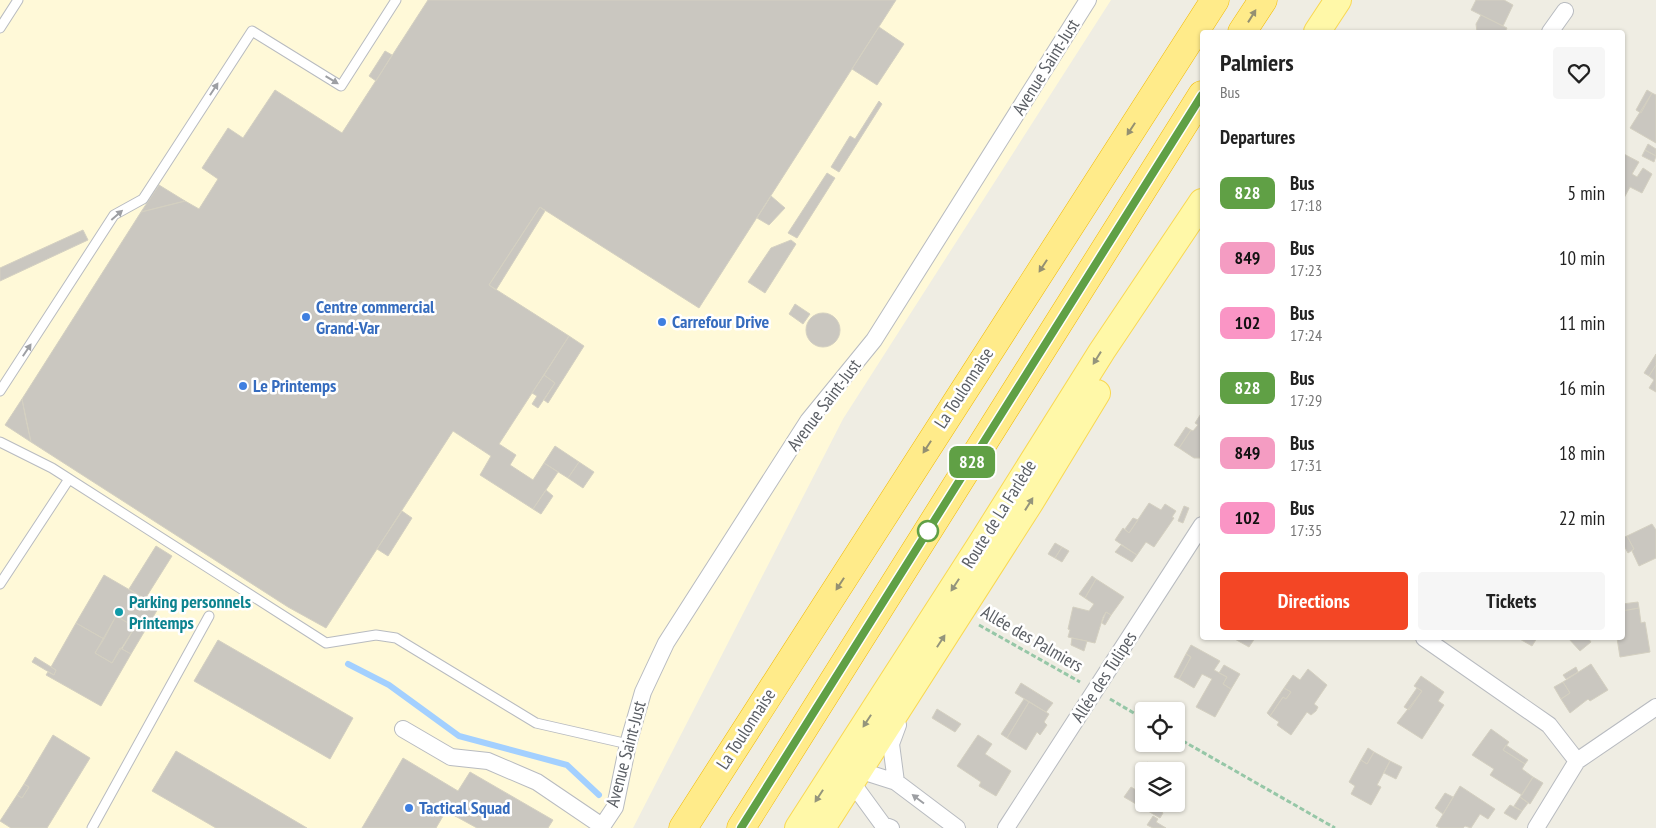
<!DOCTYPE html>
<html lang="en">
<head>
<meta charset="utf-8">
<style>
	:root { --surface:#fff; --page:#f6f6f6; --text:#222; --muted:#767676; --accent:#f34625 }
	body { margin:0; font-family:"PT Sans Narrow",sans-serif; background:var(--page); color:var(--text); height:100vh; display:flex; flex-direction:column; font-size:19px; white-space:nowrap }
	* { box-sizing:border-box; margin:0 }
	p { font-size:16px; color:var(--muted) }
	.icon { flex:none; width:28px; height:28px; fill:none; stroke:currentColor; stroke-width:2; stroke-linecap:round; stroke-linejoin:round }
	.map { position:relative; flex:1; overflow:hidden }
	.details { position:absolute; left:1200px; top:30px; width:425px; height:610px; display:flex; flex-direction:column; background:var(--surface); border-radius:5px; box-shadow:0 1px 4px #0004 }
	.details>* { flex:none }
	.badge { padding:0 10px; border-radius:8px; font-size:18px; line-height:32px }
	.controls { position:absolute; left:1135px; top:702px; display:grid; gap:10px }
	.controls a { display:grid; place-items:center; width:50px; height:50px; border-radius:5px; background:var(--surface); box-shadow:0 1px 4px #0004; font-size:25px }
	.map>.badge { position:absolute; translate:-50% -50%; box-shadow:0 0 0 2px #fff }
	h2 { padding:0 20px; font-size:19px; line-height:45px }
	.round { display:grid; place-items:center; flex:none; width:52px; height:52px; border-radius:5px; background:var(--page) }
	.headline { display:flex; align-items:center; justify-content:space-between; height:85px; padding:0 20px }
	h1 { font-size:24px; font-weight:700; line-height:38px }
	.primary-button { display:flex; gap:10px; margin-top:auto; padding:10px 20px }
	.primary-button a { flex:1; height:58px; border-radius:5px; background:var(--accent); color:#fff; font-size:20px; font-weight:700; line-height:58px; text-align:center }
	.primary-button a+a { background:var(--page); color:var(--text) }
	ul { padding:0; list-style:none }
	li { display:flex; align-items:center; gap:15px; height:65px; padding:0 20px }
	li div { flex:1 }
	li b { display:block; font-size:19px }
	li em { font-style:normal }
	li .badge { min-width:55px; font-weight:700; text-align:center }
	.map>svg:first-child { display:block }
	.commercial { fill:#fff9d8 }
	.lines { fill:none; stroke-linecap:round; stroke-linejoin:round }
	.stream { stroke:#a3d0ff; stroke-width:6 }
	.building { fill:#cac7c0; stroke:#d4d0c1 }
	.service-casing { stroke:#b8bbc0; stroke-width:11 }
	.minor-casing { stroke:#b8bbc0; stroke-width:18 }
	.primary-casing { stroke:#f9d852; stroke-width:28 }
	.motorway-casing { stroke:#f2ba00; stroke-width:29 }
	.path { stroke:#96c7a7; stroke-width:3; stroke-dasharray:5 2.5; stroke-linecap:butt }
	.service { stroke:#fff; stroke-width:9 }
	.minor { stroke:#fff; stroke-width:16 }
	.primary { stroke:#fff8a8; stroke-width:26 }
	.motorway { stroke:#ffeb8a; stroke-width:28 }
	.oneway { fill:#949072 }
	.oneway2 { fill:#9d9fa3 }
	.oneway3 { fill:#94957c }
	.line-casing { stroke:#fff; stroke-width:11 }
	.line { stroke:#60a045; stroke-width:8 }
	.shop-dot { fill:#3f7fe0; stroke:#fff; stroke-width:2 }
	.stop-dot { fill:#fff; stroke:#60a045; stroke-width:2.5 }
	.culture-dot { fill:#0f9aa8; stroke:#fff; stroke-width:2 }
	.labels { text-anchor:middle; stroke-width:5; stroke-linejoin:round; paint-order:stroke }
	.street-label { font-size:18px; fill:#5b5f65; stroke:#fff }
	.shop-label { font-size:18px; font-weight:bold; fill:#366cbe; stroke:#fff; text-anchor:start }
	.culture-label { font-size:18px; font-weight:bold; fill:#0d838f; stroke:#fff; text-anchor:start }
</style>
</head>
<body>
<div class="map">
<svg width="1656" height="828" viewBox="0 0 1656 828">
	<rect width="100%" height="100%" fill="#efede3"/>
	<path class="commercial" d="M0,0H1111L843,419L633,828H0Z"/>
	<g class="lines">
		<path class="stream" d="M348,664L389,685L459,736L567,765L599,795"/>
	</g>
	<path class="building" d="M428,0H896L699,308L540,207L489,285L569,336L499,444L516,455L510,465L533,480L544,463L558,472L533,509L480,475L491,456L453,431L326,628L288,607L31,442L22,399L141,212L185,201L199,209L218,179L202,168L228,128L243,138L275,90L342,133Z
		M1476,0H1504L1513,5L1503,26L1471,10Z
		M1481,15L1507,28L1505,32H1477L1476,24Z
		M879,27L904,44L877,85L852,69Z
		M385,51L392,55L376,81L369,76Z
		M1647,90L1652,93L1641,113L1636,110Z
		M1652,93L1656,95V143L1630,128Z
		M879,101L882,104L839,172L831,167L850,136L855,139Z
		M1648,144L1656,149V156L1645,150Z
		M1645,150L1656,156L1654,162L1642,156Z
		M1622,153L1639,162L1632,174L1637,177L1643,168L1652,174L1642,193L1630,187L1624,198L1622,197Z
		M827,173L835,178L797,238L788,233Z
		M159,185L185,201L141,212Z
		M771,196L785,208L769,225L757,218Z
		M540,207L545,211L496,290L489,285Z
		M83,230L88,240L0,281V268Z
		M791,240L796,244L765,293L748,282L771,248Z
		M795,304L810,314L803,324L789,314Z
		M806 330a17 17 0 1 1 34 0a17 17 0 1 1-34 0Z
		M569,336L584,346L548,403L544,400L555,383L544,375Z
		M1656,354V365L1649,376L1644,373Z
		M1656,365V392L1649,388L1654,380L1649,376Z
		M544,375L555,383L538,408L532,404L537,396L532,393Z
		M22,399L26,420L31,442L5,425Z
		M1202,412V458H1194L1179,448L1191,430L1193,431L1198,425L1195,423Z
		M1186,427L1191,430L1179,448L1174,445Z
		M555,446L579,462L568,478L544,463Z
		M579,462L594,472L583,488L568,478Z
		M546,490L553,496L541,514L533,509Z
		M1149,503L1161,510L1165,504L1176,511L1172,517L1174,518L1154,547L1146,542L1137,555L1115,540L1123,528L1129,533Z
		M1184,506L1189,508L1183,523L1178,521Z
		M402,511L412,518L388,556L377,549Z
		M1133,518L1138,520L1129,533L1125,529Z
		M1652,524L1656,530V558L1639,566L1632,551L1634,549L1627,536Z
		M1627,536L1634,549L1628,553L1622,542V538Z
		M1055,543L1062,547L1055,558L1048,554Z
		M1121,545L1137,555L1132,562L1115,552Z
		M156,546L172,556L145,599L129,589Z
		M1062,547L1069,551L1062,562L1055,558Z
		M104,575L159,607L131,654L122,649L135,627L116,616L104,639L76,623Z
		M1092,576L1096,579L1085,598L1079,594Z
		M1096,579L1124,597L1111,615L1106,612L1103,617L1095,643L1068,637L1070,630L1068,629L1073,607L1089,611L1094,604L1085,598Z
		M1638,602L1639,608L1622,611V604Z
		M1639,608L1641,623L1645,622L1650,652L1620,657L1617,638H1622V611Z
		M1106,612L1111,615L1105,625L1102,623Z
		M116,616L135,627L112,663L95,653Z
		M76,623L104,639L95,653L112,663L120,648L131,654L101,706L46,675L48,672L54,675L56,670L51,667Z
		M1072,638L1087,641L1084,651L1071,645Z
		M1233,638H1255L1249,647Z
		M1518,638H1537L1532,646Z
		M1568,638H1588L1591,642L1580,651Z
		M218,640L353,718L330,759L194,681Z
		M1191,645L1220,661L1214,670L1227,677L1223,684L1231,689L1215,717L1196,707L1212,679L1202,674L1194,688L1179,679L1191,657L1186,654Z
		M1186,654L1191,657L1179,679L1174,677Z
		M35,657L56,670L54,675L32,662Z
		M1591,664L1608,690L1590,701L1588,699L1570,713L1561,699L1570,693L1563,682Z
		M1224,665L1240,674L1231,689L1223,684L1227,677L1219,673Z
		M1576,667L1578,672L1566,679L1563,675Z
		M1308,669L1327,685L1314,704L1318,707L1316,711L1311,715L1307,712L1291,735L1277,725L1279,722L1270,716L1283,697L1286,699L1291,692L1284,688L1293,675L1300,680Z
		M1421,676L1444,692L1438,701L1444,705L1422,739L1397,723L1422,691L1414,686Z
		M1563,682L1570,693L1561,699L1554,687Z
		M1021,683L1053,703L1046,712L1015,693Z
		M1284,688L1291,692L1286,699L1283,697L1270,716L1267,713Z
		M1417,688L1422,691L1409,710L1404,707Z
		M1024,699L1029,702L1007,738L1001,734Z
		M1029,702L1049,714L1044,722L1047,725L1040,735L1037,732L1026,750L1007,738Z
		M937,709L961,724L955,732L932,718Z
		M1491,729L1509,742L1503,750L1525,764L1522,769L1533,777L1522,795L1490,775L1494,769L1472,755Z
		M53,735L90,758L47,828H11L0,821L17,795L22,798L29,787L24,784Z
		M978,735L992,744L985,754L1011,771L996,796L979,786L981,782L957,766Z
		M1506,745L1528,760L1525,764L1503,750Z
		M1368,748L1374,752L1367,764L1361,760Z
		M176,751L307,828H216L152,791Z
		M1374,752L1390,761L1377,785L1381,787L1371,805L1351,794L1355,786L1349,782L1361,760L1367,764Z
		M403,758L458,791L470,772L553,820L548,828H477L446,811L436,828H362Z
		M1390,761L1402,767L1396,779L1384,773Z
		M1147,762L1155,767L1152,771H1144V779L1138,775Z
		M1533,777L1543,783L1530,804L1520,797Z
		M1143,778L1144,804H1162L1158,809L1163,813L1160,818L1124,797L1131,787L1136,790Z
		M24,784L29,787L22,798L17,795Z
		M1460,786L1495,809L1488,819L1480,814L1471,828L1465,826L1463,828H1440L1436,826Z
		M1445,793L1453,797L1443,814L1435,808Z
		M1520,797L1528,803L1522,811L1514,806Z
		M1510,805L1522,811L1516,820L1504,813Z
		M1153,816L1158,819L1156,822L1166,828H1153L1147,825Z"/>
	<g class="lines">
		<g class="service-casing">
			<path id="service" d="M0,28L18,0
				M0,391L114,215L143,199L252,31L341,86L396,0
				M0,442L52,468L326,643L376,635L396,638L536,723L628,744
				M0,584L69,479
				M92,828L209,616"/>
		</g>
		<g class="minor-casing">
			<path id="minor" d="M1550,32L1565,11
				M1424,638L1549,725L1577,761
				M898,725L891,744L896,782L957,828
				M403,729L451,757L488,761L537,782L602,826
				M852,768L896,782
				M848,777L883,825L891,828
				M601,828L615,807L628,744L643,692L666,643L808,421L874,340L1088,0
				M1006,828L1202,525
				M1536,828L1577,761L1656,707"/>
		</g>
		<g class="primary-casing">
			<path id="primary" d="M1317,32L1338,0
				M798,828L982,542L1102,351L1202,202
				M822,828L1030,503L1097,393"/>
		</g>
		<g class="motorway-casing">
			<path id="motorway" d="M1242,32L1263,0
				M683,828L1215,0
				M741,828L1202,95"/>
		</g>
		<path class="path" d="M979,625L1080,682
			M1110,699L1144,719
			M1176,737L1335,828"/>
		<use href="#service" class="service"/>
		<use href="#minor" class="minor"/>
		<use href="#primary" class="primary"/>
		<use href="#motorway" class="motorway"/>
	</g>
	<defs><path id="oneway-solid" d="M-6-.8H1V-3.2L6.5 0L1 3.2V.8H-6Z" transform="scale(1.25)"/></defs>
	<g class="oneway">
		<use href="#oneway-solid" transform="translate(1252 16) rotate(-58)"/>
		<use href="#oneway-solid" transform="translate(1131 129) rotate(123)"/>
		<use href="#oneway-solid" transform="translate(1043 266) rotate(123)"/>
		<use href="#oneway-solid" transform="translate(927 447) rotate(123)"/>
		<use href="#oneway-solid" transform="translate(840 584) rotate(123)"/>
	</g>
	<g class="oneway2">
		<use href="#oneway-solid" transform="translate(332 80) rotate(31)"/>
		<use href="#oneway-solid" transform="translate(214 89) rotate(-57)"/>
		<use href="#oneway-solid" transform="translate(117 215) rotate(-41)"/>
		<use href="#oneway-solid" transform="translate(27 350) rotate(-56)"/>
		<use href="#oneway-solid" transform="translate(918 799) rotate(-143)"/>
	</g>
	<g class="oneway3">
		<use href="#oneway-solid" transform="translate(1097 358) rotate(122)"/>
		<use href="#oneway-solid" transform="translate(1029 504) rotate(-58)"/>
		<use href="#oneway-solid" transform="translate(955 585) rotate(123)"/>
		<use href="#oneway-solid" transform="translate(941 641) rotate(-57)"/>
		<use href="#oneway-solid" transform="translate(867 721) rotate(123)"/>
		<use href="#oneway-solid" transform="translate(819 796) rotate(123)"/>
	</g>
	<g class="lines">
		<g class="line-casing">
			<path id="line" d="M741,828L1202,95"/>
		</g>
		<use href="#line" class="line"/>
	</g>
	<g class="shop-dot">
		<circle cx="306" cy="317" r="5"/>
		<circle cx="662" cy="322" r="5"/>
		<circle cx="243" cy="386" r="5"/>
		<circle cx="409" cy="808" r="5"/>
	</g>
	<circle class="stop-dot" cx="928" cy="531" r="10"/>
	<circle class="culture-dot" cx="119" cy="612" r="5"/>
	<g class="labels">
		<g class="street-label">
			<text transform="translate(1046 67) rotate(-58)" y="6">Avenue Saint-Just</text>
			<text transform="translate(964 388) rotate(-57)" y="6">La Toulonnaise</text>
			<text transform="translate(824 405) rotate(-53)" y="6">Avenue Saint-Just</text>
			<text transform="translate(999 514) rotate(-58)" y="6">Route de La Farlède</text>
			<text transform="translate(1032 639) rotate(30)" y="6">Allée des Palmiers</text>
			<text transform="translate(1104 677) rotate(-57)" y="6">Allée des Tulipes</text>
			<text transform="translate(746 729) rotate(-57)" y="6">La Toulonnaise</text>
			<text transform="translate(626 754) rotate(-75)" y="6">Avenue Saint-Just</text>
		</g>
		<g class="shop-label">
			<text x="316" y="313">Centre commercial<tspan x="316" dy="21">Grand-Var</tspan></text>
			<text x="672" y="328">Carrefour Drive</text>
			<text x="253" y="392">Le Printemps</text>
			<text x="419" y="814">Tactical Squad</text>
		</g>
		<g class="culture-label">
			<text x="129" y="608">Parking personnels<tspan x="129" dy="21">Printemps</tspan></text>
		</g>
	</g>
</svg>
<div class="controls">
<a><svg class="icon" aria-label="locate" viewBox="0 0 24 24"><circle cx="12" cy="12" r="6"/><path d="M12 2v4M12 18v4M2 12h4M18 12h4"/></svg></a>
<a><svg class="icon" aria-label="layers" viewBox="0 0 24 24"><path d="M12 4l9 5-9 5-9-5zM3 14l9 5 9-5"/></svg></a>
</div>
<b class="badge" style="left:972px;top:462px;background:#60a045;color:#fff">828</b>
<section class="details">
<div class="headline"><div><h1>Palmiers</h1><p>Bus</p></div><a class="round"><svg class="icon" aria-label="heart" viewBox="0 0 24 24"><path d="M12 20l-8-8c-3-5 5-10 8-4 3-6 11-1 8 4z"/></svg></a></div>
<h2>Departures</h2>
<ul>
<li><span class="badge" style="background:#60a045;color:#fff">828</span><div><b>Bus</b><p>17:18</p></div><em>5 min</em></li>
<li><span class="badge" style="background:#f49cc2;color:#111">849</span><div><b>Bus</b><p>17:23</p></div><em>10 min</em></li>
<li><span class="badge" style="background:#fa95c5;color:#111">102</span><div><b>Bus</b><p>17:24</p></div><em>11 min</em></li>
<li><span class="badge" style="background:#60a045;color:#fff">828</span><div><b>Bus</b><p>17:29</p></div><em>16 min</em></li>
<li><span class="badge" style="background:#f49cc2;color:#111">849</span><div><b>Bus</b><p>17:31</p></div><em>18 min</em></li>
<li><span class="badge" style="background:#fa95c5;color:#111">102</span><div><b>Bus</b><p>17:35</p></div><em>22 min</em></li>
</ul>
<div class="primary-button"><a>Directions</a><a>Tickets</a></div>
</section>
</div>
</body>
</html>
